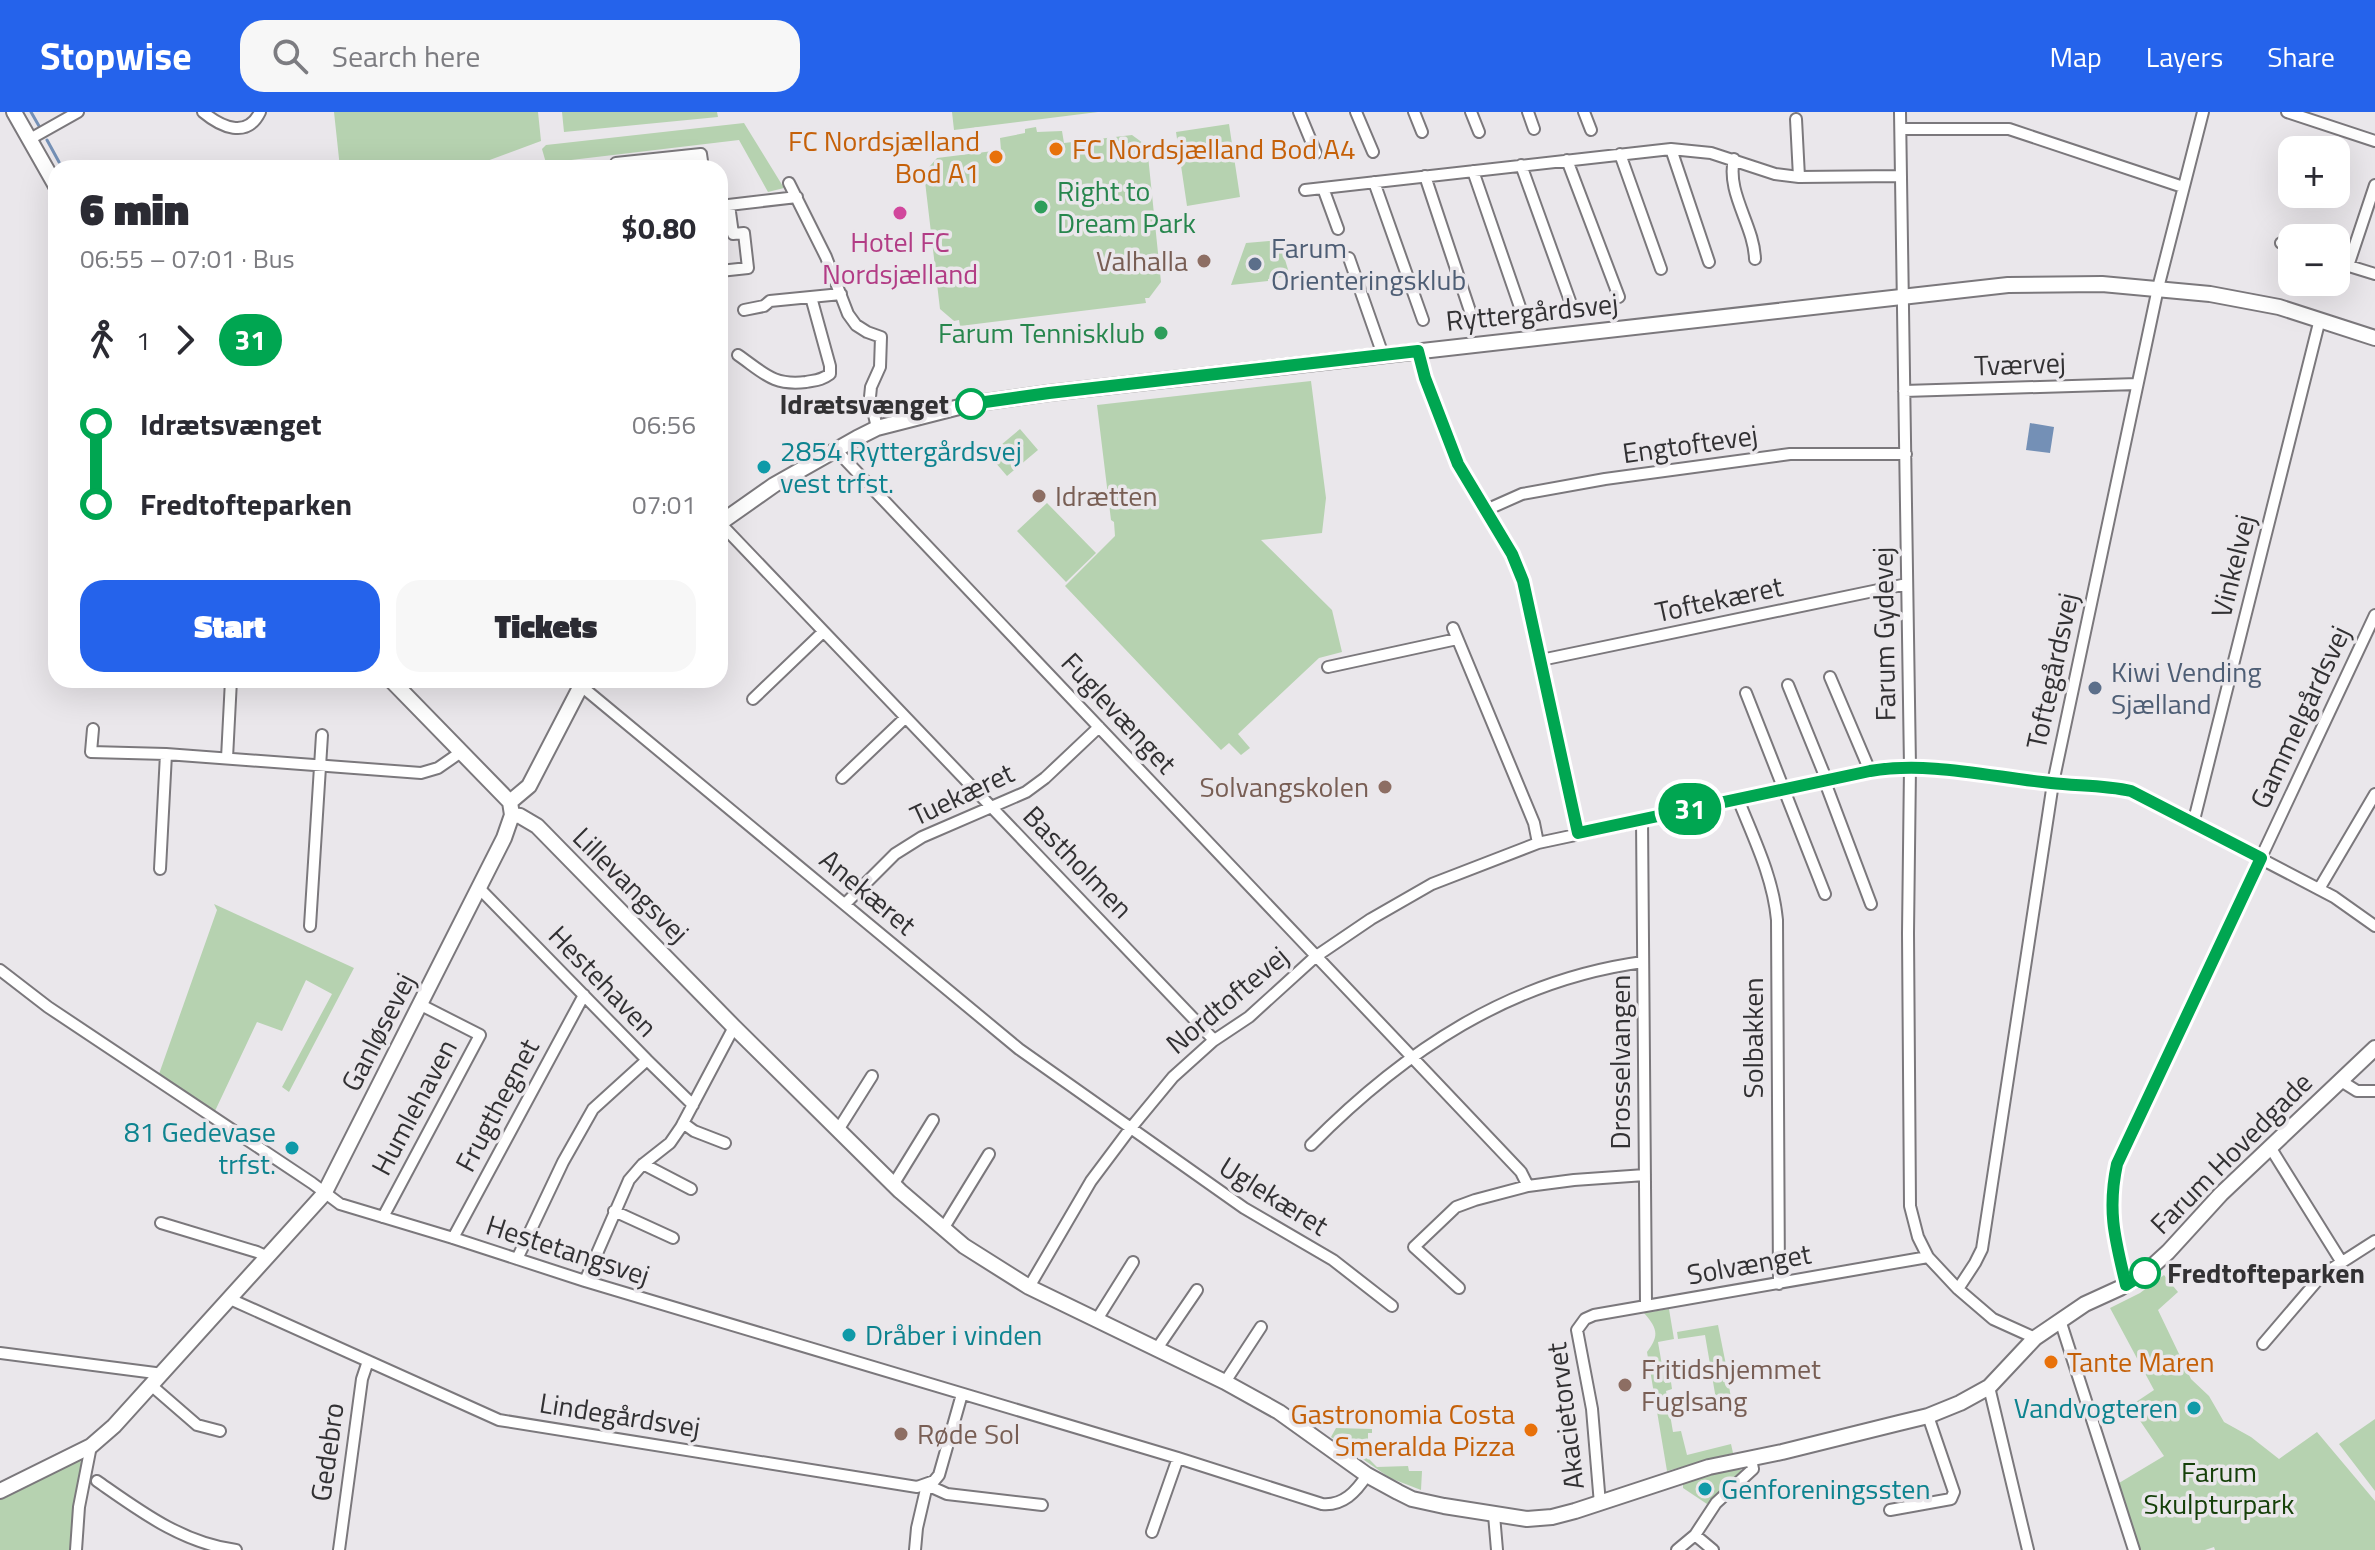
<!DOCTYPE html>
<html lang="en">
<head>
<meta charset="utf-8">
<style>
	:root { --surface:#fff; --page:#f7f7f7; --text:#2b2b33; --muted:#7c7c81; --accent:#2563eb }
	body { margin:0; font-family:"Titillium Web",sans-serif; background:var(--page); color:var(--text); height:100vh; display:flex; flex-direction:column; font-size:30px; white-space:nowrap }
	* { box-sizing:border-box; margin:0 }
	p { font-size:26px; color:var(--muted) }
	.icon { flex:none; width:44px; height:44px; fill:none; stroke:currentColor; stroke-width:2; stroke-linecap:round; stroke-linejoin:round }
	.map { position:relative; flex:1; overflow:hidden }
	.drawer { position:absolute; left:48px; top:48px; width:680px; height:528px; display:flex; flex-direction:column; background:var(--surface); border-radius:24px; box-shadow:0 8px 32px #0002 }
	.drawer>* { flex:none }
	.badge { padding:0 16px; border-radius:26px; font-size:28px; line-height:52px }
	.tools { position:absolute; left:2278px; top:24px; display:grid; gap:16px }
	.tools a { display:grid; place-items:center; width:72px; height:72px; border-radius:16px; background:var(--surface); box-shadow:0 8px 32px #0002; font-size:40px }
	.map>.badge { position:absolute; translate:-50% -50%; box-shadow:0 0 0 4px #fff }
	.legs { display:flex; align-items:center; gap:12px; height:88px; padding:0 32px; font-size:26px }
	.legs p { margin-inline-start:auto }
	.summary { display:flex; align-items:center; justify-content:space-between; height:136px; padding:0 32px }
	h1 { font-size:44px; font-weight:800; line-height:60px }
	.cta { display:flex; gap:16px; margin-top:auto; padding:16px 32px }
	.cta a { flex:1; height:92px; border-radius:24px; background:var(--accent); color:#fff; font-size:32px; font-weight:800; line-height:92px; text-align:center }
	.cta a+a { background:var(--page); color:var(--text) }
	ul { padding:0 32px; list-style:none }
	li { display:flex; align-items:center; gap:28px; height:80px; font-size:30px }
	li i { display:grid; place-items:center; width:12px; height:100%; margin:0 10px; background:currentColor }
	li i::after { content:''; width:20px; height:20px; margin:-10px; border:6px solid; border-radius:50%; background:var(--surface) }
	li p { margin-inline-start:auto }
	li:first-child i { background:linear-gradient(#0000 50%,currentColor 0) }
	li:last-child i { background:linear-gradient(currentColor 50%,#0000 0) }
	header { display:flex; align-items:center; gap:48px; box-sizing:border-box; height:112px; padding:0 40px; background:var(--accent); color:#fff }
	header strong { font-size:38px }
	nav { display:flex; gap:44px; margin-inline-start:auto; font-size:28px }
	.search { width:560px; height:72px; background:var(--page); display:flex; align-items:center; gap:20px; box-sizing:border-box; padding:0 28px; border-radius:24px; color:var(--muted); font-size:30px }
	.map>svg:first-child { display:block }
	.green { fill:#b6d2b0 }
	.water { fill:#7490b6 }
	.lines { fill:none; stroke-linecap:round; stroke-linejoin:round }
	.stream { stroke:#7490b6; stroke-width:3 }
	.street-casing { stroke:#7b787c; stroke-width:14 }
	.secondary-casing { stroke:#7b787c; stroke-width:18 }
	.street { stroke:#fff; stroke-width:10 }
	.secondary { stroke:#fff; stroke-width:14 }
	.line-1-casing { stroke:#fff; stroke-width:18 }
	.line-1 { stroke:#00a651; stroke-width:12 }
	.food-dot { fill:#e8710a; stroke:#eae7eb; stroke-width:3 }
	.leisure-dot { fill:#2e9e5b; stroke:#eae7eb; stroke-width:3 }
	.hotel-dot { fill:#d1479c; stroke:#eae7eb; stroke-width:3 }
	.education-dot { fill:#8d6e63; stroke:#eae7eb; stroke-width:3 }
	.service-dot { fill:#5c6f8a; stroke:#eae7eb; stroke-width:3 }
	.stop-1-dot { fill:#fff; stroke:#00a651; stroke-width:4 }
	.culture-dot { fill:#0f9aa8; stroke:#eae7eb; stroke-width:3 }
	.labels { text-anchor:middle; stroke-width:7; stroke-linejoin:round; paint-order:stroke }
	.food-label { font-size:28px; fill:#c56008; stroke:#eae7eb; text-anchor:end }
	.leisure-label { font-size:28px; fill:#27864d; stroke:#eae7eb; text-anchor:start }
	.hotel-label { font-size:28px; fill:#b23c85; stroke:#eae7eb }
	.service-label { font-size:28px; fill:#4e5e75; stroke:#eae7eb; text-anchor:start }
	.education-label { font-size:28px; fill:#785e54; stroke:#eae7eb; text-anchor:start }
	.street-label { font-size:28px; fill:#323133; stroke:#eae7eb }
	.stop-label { font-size:28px; font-weight:bold; fill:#323133; stroke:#eae7eb; text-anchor:end }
	.culture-label { font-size:28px; fill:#0d838f; stroke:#eae7eb; text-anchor:start }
	.park-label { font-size:28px; fill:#154009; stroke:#eae7eb }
</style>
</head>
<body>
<header>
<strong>Stopwise</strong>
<div class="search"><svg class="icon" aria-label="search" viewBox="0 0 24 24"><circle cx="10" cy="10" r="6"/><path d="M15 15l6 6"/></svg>Search here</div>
<nav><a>Map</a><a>Layers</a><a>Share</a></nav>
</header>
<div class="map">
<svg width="2375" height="1438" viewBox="0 0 2375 1438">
	<rect width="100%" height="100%" fill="#eae7eb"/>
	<path class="green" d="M334,0H538L541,29L487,49L481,56H340Z
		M562,0H717L718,5L564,20Z
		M952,0H1098L954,18Z
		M744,11L784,76L768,80L739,28L546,51L542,37L546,33Z
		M1229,12L1240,85L1187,94L1176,20Z
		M1036,15L1037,20L1062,19L1064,31L1132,23L1147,34L1161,170L1149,186H1145L1146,191L960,214L959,208L954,209L940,197L924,61L937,46L1001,38L1000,26L1025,21V17Z
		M1279,128L1290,164L1268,167V169L1231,173L1246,131Z
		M1311,269L1326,386L1322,421L1261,428L1332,498L1342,540L1319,546L1238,622L1250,636L1241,643L1229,631L1221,638L1065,474L1115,424L1114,410L1111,408L1097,293Z
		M1020,317L1038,338L1007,364L989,343Z
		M1047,391L1096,441L1066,470L1017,419Z
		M214,792L354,856L289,980L282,975L332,882L306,868L282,919L257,910L215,999L159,962L217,798Z
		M2164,1163L2178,1180L2158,1198L2191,1267L2209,1284L2224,1310L2251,1325L2279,1347L2317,1320L2375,1389V1438H2215L2214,1435L2205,1438H2139L2119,1371L2164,1344L2130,1294L2154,1278L2110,1196L2140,1181Z
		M1669,1197L1674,1227L1658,1230L1665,1271L1671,1270L1672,1277L1666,1279L1673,1320L1681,1319L1687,1343L1731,1332L1733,1341L1667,1359L1647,1240C1660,1223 1657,1216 1644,1201Z
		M1718,1213L1726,1253L1733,1252L1735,1261L1727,1263L1733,1297L1718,1299L1705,1223L1678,1227L1677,1220Z
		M2375,1307V1379L2339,1332Z
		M1336,1316L1372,1317V1321H1368V1332H1374V1341L1369,1342L1370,1348L1377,1355L1408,1354L1409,1359H1422L1421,1378L1390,1366L1331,1325Z
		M80,1346L82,1356L73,1438H0V1384Z
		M1731,1355L1741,1358L1742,1362L1707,1392L1683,1376V1368Z"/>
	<path class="water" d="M2030,311L2054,315L2050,341L2026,338Z"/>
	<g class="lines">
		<path class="stream" d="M31,0L39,14
			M47,28L59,50"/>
		<g class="street-casing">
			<path id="street" d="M203,0C221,15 247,27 260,0
				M1299,0L1316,41
				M1356,0L1373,40
				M1414,0L1422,20
				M1471,0L1479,20
				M1528,0L1534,17
				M1584,0L1591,18
				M1900,0L1910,655L1908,821L1910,1094L1918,1125L1928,1145L1958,1177L1993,1207L2035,1226
				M2287,0L2375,29
				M1796,7L1799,65
				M1901,17H2009L2183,75
				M30,27L78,0
				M1671,37L1709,150
				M1620,42L1661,157
				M1734,47C1726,81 1754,113 1755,147
				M1567,48L1619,185
				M1521,53L1570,189
				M616,56V51L701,42L703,56
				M1473,59L1521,198
				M1425,64L1472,205
				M1374,70L1423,208
				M789,71L826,145L848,202L856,213L867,220L881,225L880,255L871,275L870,285L877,316
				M1323,76L1338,117
				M1305,78L1671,37L1711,41L1775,62L1799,65L1900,64
				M720,94L797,85
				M2281,131L2292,135
				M1349,146L1383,243
				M2336,150L2375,162
				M2348,154L2375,73
				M720,159L748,156L744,121L733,122L729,93
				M744,198L764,194L770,189L841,182
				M1418,239L1425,266L1458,352L1512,442L1523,469L1578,721
				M738,243C764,261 773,274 806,270C816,268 822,268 830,262V254L811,185
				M1904,279L2137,272
				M836,338L1521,1060L1528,1074
				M1486,398L1522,382L1605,367L1790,342H1906
				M720,411L1214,928
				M1453,516L1534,711L1538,731
				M1541,548L1907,472
				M1328,555L1457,527
				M1830,565L1870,659
				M580,573L1019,937L1244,1096L1333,1148L1392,1194
				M1788,573L1827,669
				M1746,581L1825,782
				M753,587L823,520
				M93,617L91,640L166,642L421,661L438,656L461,640
				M227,646L231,568
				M842,666L905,606
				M1825,670L1871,792
				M1738,687C1754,727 1773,765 1777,808L1779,1172
				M1642,707L1646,1193
				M2193,712L2320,207
				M160,757L166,642
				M479,776L647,948L693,993
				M2319,777L2375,682
				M845,792L895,742L922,725L1026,680L1045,666L1099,615
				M310,814L322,623
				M0,858L48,895L312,1071L340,1092L453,1126L585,1169L1178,1346L1322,1392C1343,1394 1356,1380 1367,1363
				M2341,969L2357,979H2375
				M683,1011L694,1019L725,1031
				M838,1018L872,964
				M1311,1033C1404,939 1510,868 1643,850
				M2270,1035L2341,1149
				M643,1052L691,1077
				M893,1073L933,1008
				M614,1099L673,1126
				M383,1105L480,923L421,893
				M161,1111L257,1140L268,1145
				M943,1117L989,1042
				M453,1126L584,883
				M517,1147L563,1050L593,997L647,948
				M585,1169L629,1068L642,1053L670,1031L681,1015L734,915
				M2126,1173C2116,1127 2107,1100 2117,1052L2375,503
				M1029,1175L1091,1069L1130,1017L1173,965L1213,929L1249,905L1315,845L1371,807L1432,772L1538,731L1890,656C1944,654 1998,666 2051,671C2078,674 2105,673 2131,679L2334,785L2375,814
				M1459,1176L1414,1135L1456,1095L1475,1088L1528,1074L1574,1068L1645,1063
				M1958,1177L1975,1151L1982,1137L2053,671L2158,176L2203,0
				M230,1187L499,1308L917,1375L934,1369L939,1363L962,1282
				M2060,1208L2134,1438
				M1096,1209L1133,1150
				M2263,1232L2322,1163L2375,1129
				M1156,1238L1197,1178
				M0,1241L163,1262
				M1225,1270L1261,1215
				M152,1274L197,1313L220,1319
				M1989,1275L2028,1438
				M97,1369C140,1399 182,1431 236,1438
				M1600,1392L1592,1297L1577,1218L1585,1207L1594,1203L1928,1145
				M1890,1398L1951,1387L1954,1380L1928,1304
				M1494,1403L1497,1438
				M1152,1420L1178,1346
				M1695,1423L1713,1438
				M76,1438L79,1395L91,1334
				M339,1438L362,1267L368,1249
				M915,1438L917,1416L927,1373L947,1382L1042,1393
				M1677,1438L1695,1423L1716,1391L1753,1357L1751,1347"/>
		</g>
		<g class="secondary-casing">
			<path id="secondary" d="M14,0L56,74
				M720,411L774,373L857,326L877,316L971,292L1049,281L2008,173L2102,172L2210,182L2279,195L2375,226
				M510,690L529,674L584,568
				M512,703L520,704L537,714L734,915L900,1079L964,1134L1029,1175L1225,1270L1279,1300L1367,1363L1398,1380L1412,1387L1444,1394L1527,1407L1552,1405L1575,1399L1709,1355L1782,1340L1899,1311L1928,1304L1960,1291L1989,1275L2035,1226L2085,1192L2120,1176L2145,1161L2168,1140L2221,1082L2375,936
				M0,1379L91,1334L114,1314L324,1082L504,726L512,703L510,690L391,568"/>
		</g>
		<use href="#street" class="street"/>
		<use href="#secondary" class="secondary"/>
	</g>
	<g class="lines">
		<g class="line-1-casing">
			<path id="line-1" d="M971,292L1049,281L1418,239L1425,266L1458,352L1512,442L1523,469L1578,721L1870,659C1929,649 1991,665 2051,671C2077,674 2105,673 2131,679L2261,746L2117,1052C2107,1099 2115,1127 2126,1173L2145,1161"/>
		</g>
		<use href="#line-1" class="line-1"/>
	</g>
	<g class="food-dot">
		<circle cx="1056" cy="37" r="8"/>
		<circle cx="996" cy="45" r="8"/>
		<circle cx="2051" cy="1250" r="8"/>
		<circle cx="1531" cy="1318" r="8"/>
	</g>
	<g class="leisure-dot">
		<circle cx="1041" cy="95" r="8"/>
		<circle cx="1161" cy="221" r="8"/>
	</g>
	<circle class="hotel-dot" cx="900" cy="101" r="8"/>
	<g class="education-dot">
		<circle cx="1204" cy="149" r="8"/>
		<circle cx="1039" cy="384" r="8"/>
		<circle cx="1385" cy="675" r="8"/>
		<circle cx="1625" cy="1273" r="8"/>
		<circle cx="901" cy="1322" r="8"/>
	</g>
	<g class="service-dot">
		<circle cx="1255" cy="152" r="8"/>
		<circle cx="2095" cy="576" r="8"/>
	</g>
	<g class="stop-1-dot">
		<circle cx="971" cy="292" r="14"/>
		<circle cx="2145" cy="1161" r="14"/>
	</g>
	<g class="culture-dot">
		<circle cx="764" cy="355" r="8"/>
		<circle cx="292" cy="1036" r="8"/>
		<circle cx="849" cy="1223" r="8"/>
		<circle cx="2194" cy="1296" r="8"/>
		<circle cx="1705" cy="1377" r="8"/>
	</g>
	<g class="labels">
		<g class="food-label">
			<text x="980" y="39">FC Nordsjælland<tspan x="980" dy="32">Bod A1</tspan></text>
			<text x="1072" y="47" text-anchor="start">FC Nordsjælland Bod A4</text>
			<text x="2067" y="1260" text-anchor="start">Tante Maren</text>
			<text x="1515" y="1312">Gastronomia Costa<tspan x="1515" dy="32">Smeralda Pizza</tspan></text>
		</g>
		<g class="leisure-label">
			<text x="1057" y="89">Right to<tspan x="1057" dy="32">Dream Park</tspan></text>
			<text x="1145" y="231" text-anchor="end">Farum Tennisklub</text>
		</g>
		<g class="hotel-label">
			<text x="900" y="140">Hotel FC<tspan x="900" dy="32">Nordsjælland</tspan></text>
		</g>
		<g class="service-label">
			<text x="1271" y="146">Farum<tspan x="1271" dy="32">Orienteringsklub</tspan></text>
			<text x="2111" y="570">Kiwi Vending<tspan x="2111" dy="32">Sjælland</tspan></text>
		</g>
		<g class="education-label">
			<text x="1188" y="159" text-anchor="end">Valhalla</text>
			<text x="1055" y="394">Idrætten</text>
			<text x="1369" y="685" text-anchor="end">Solvangskolen</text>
			<text x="1641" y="1267">Fritidshjemmet<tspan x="1641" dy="32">Fuglsang</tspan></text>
			<text x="917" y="1332">Røde Sol</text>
		</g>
		<g class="street-label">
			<text transform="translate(1532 200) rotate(-6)" y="10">Ryttergårdsvej</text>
			<text transform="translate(2020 252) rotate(-2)" y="10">Tværvej</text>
			<text transform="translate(1690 332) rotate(-8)" y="10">Engtoftevej</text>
			<text transform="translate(2233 454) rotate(-76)" y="10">Vinkelvej</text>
			<text transform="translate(1719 487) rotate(-12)" y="10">Toftekæret</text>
			<text transform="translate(1884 522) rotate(-91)" y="10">Farum Gydevej</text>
			<text transform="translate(2052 559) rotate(-78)" y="10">Toftegårdsvej</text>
			<text transform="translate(1119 601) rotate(47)" y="10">Fuglevænget</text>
			<text transform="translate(2300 605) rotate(-65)" y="10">Gammelgårdsvej</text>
			<text transform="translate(962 682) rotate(-25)" y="10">Tuekæret</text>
			<text transform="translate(1078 750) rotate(46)" y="10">Bastholmen</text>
			<text transform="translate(631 773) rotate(45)" y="10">Lillevangsvej</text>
			<text transform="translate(868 780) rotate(40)" y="10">Anekæret</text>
			<text transform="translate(603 869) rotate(46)" y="10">Hestehaven</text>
			<text transform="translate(1227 888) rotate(-40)" y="10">Nordtoftevej</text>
			<text transform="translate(378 920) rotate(-63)" y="10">Ganløsevej</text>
			<text transform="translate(1753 926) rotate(-90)" y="10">Solbakken</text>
			<text transform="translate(1620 950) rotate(-90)" y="10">Drosselvangen</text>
			<text transform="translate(497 993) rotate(-62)" y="10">Frugthegnet</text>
			<text transform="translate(414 995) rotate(-62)" y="10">Humlehaven</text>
			<text transform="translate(2231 1041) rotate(-45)" y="10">Farum Hovedgade</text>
			<text transform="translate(1274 1084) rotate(32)" y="10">Uglekæret</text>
			<text transform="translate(568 1138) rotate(18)" y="10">Hestetangsvej</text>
			<text transform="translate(1749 1152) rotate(-10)" y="10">Solvænget</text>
			<text transform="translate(620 1303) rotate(9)" y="10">Lindegårdsvej</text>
			<text transform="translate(1565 1304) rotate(-97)" y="10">Akacietorvet</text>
			<text transform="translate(327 1340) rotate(-82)" y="10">Gedebro</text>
		</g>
		<g class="stop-label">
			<text x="949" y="302">Idrætsvænget</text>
			<text x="2167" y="1171" text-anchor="start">Fredtofteparken</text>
		</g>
		<g class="culture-label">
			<text x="780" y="349">2854 Ryttergårdsvej<tspan x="780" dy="32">vest trfst.</tspan></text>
			<text x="276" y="1030" text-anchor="end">81 Gedevase<tspan x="276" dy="32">trfst.</tspan></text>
			<text x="865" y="1233">Dråber i vinden</text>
			<text x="2178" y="1306" text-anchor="end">Vandvogteren</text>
			<text x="1721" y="1387">Genforeningssten</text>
		</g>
		<g class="park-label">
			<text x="2219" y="1370">Farum<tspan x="2219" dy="32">Skulpturpark</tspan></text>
		</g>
	</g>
</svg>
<div class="tools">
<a>+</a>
<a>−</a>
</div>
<b class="badge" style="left:1690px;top:697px;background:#00a651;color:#fff">31</b>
<section class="drawer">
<div class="summary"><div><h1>6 min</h1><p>06:55 – 07:01 · Bus</p></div><b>$0.80</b></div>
<div class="legs"><svg class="icon" aria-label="walk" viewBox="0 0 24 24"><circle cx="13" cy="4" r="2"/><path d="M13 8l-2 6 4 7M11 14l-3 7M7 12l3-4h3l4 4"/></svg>1<svg class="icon" aria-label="forward" viewBox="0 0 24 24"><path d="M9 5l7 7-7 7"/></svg><b class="badge" style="background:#00a651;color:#fff">31</b></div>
<ul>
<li><i style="color:#00a651"></i><b>Idrætsvænget</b><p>06:56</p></li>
<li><i style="color:#00a651"></i><b>Fredtofteparken</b><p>07:01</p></li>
</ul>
<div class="cta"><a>Start</a><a>Tickets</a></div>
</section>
</div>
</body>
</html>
